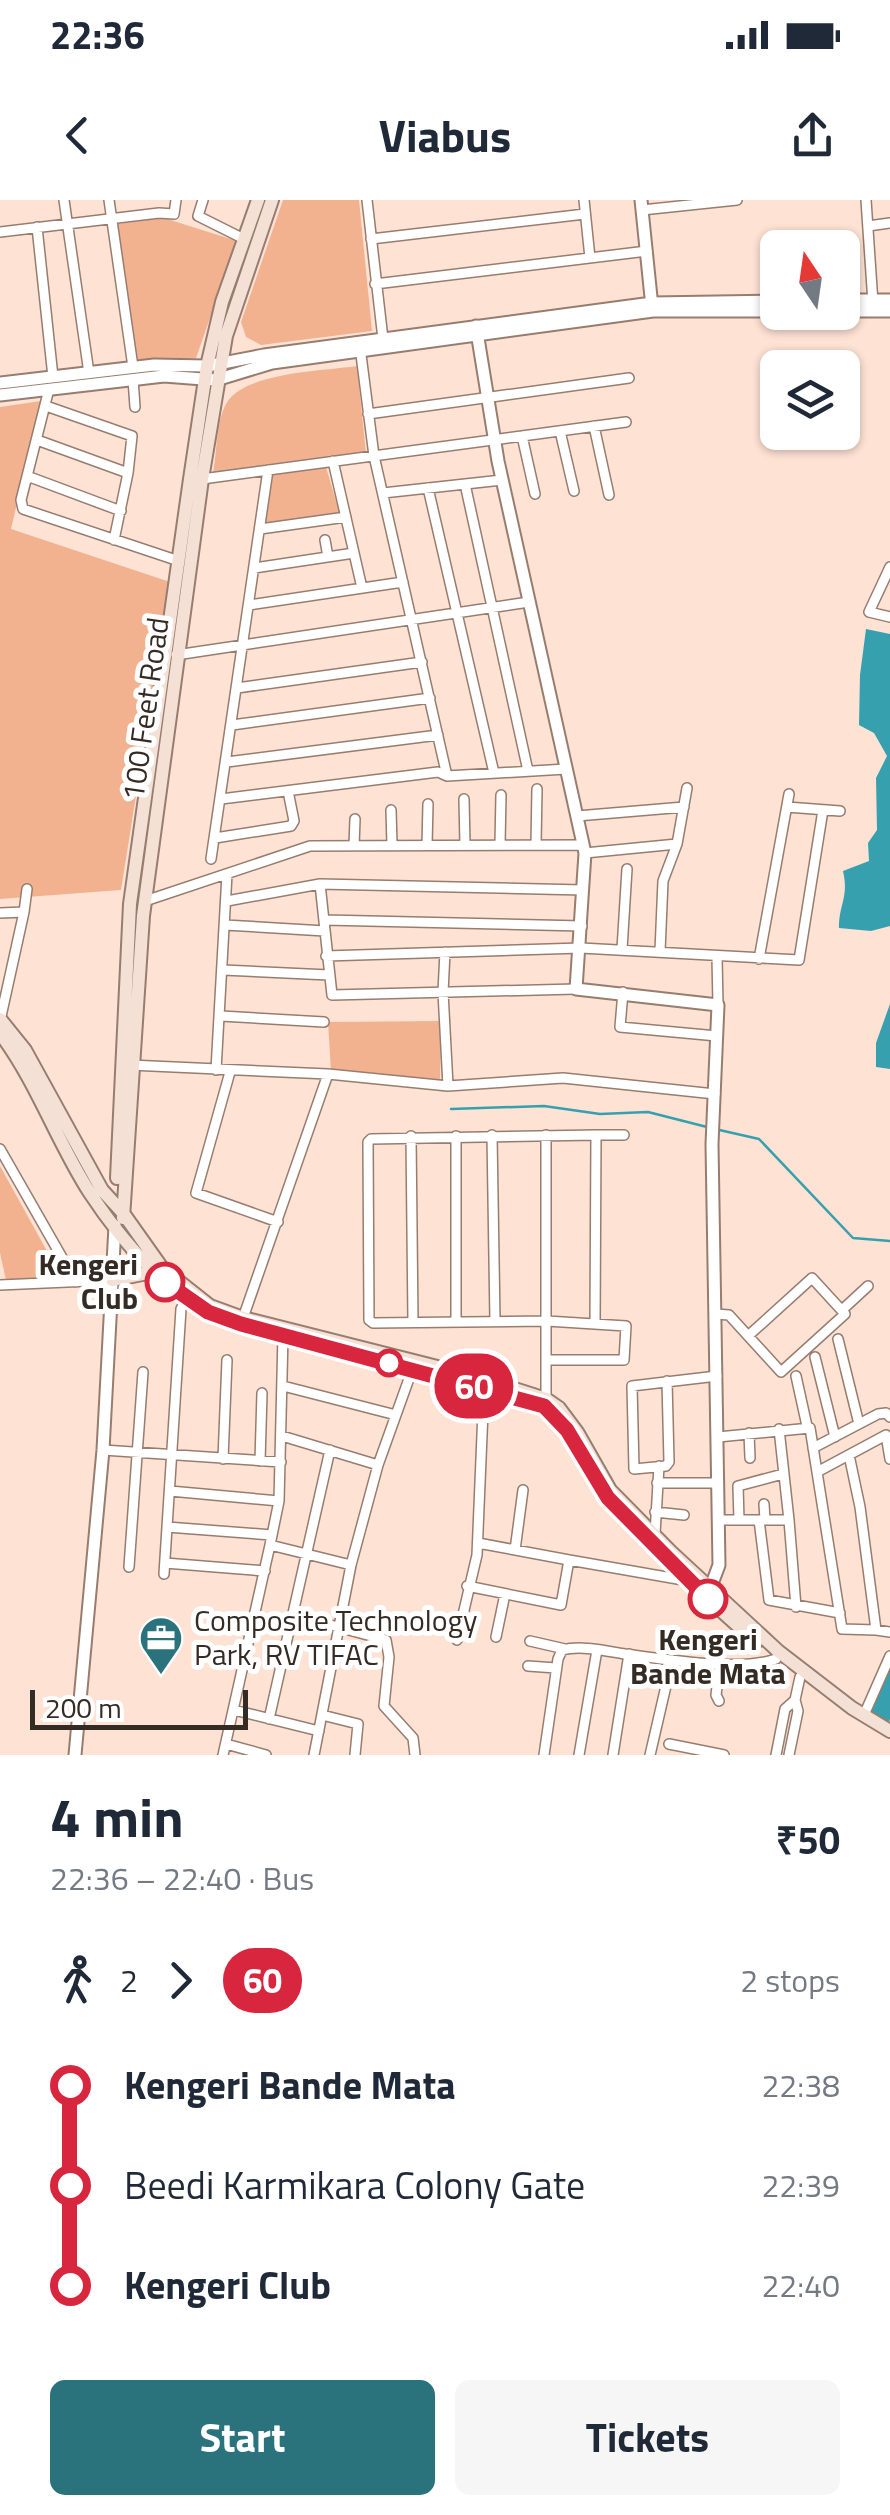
<!DOCTYPE html>
<html lang="en">
<head>
<meta charset="utf-8">
<style>
	:root { --surface:#fff; --page:#f6f6f7; --text:#1f2937; --muted:#747a83; --accent:#2a727c }
	body { margin:0; font-family:"Titillium Web",sans-serif; background:var(--page); color:var(--text); height:100vh; display:flex; flex-direction:column; font-size:38px; white-space:nowrap }
	* { box-sizing:border-box; margin:0 }
	p { font-size:32px; color:var(--muted) }
	.icon { flex:none; width:55px; height:55px; fill:none; stroke:currentColor; stroke-width:2; stroke-linecap:round; stroke-linejoin:round }
	.map { position:relative; height:1555px; overflow:hidden }
	.panel { display:flex; flex-direction:column; background:var(--surface); flex:1 }
	.panel>* { flex:none }
	.badge { padding:0 20px; border-radius:32px; font-size:35px; line-height:65px }
	.needle { width:65px; rotate:347deg }
	.tools { position:absolute; left:760px; top:30px; display:grid; gap:20px }
	.tools a { display:grid; place-items:center; width:100px; height:100px; border-radius:15px; background:var(--surface); box-shadow:0 2px 8px #0004; font-size:50px }
	.scale { position:absolute; left:30px; bottom:25px; width:218px; box-sizing:border-box; padding-left:10px; border:5px solid #352b25; border-top:0; font-size:28px; line-height:35px; white-space:nowrap; color:#352b25; -webkit-text-stroke:8px #fff; paint-order:stroke }
	.map>.badge { position:absolute; translate:-50% -50%; box-shadow:0 0 0 5px #fff }
	.legs { display:flex; align-items:center; gap:15px; height:110px; padding:0 50px; font-size:32px }
	.legs p { margin-inline-start:auto }
	.summary { display:flex; align-items:center; justify-content:space-between; height:170px; padding:0 50px }
	h1 { font-size:55px; font-weight:700; line-height:75px }
	.cta { display:flex; gap:20px; margin-top:auto; padding:20px 50px }
	.cta a { flex:1; height:115px; border-radius:15px; background:var(--accent); color:#fff; font-size:40px; font-weight:700; line-height:115px; text-align:center }
	.cta a+a { background:var(--page); color:var(--text) }
	ul { padding:0 50px; list-style:none }
	li { display:flex; align-items:center; gap:35px; height:100px; font-size:38px }
	li i { display:grid; place-items:center; width:15px; height:100%; margin:0 12px; background:currentColor }
	li i::after { content:''; width:25px; height:25px; margin:-12px; border:8px solid; border-radius:50%; background:var(--surface) }
	li p { margin-inline-start:auto }
	li:first-child i { background:linear-gradient(#0000 50%,currentColor 0) }
	li:last-child i { background:linear-gradient(currentColor 50%,#0000 0) }
	.status { display:flex; justify-content:space-between; align-items:center; height:70px; padding:0 50px; background:var(--surface); direction:ltr }
	.status svg { height:28px; fill:currentColor }
	header { display:flex; justify-content:space-between; align-items:center; height:130px; padding:0 50px; background:var(--surface); font-size:45px; font-weight:700 }
	.map>svg:first-child { display:block }
	.green { fill:#f2b290 }
	.water { fill:#36a0ae }
	.lines { fill:none; stroke-linecap:round; stroke-linejoin:round }
	.stream { stroke:#36a0ae; stroke-width:2.5 }
	.minor-casing { stroke:#967d70; stroke-width:12 }
	.tertiary-casing { stroke:#967d70; stroke-width:15 }
	.secondary-casing { stroke:#967d70; stroke-width:16 }
	.minor { stroke:#fff; stroke-width:9 }
	.tertiary { stroke:#fff; stroke-width:11 }
	.secondary { stroke:#f4e0d4; stroke-width:12 }
	.line-1-casing { stroke:#fff; stroke-width:22 }
	.line-1 { stroke:#d7263d; stroke-width:15 }
	.stop-1-dot { fill:#fff; stroke:#d7263d; stroke-width:5 }
	.labels { text-anchor:middle; stroke-width:10; stroke-linejoin:round; paint-order:stroke }
	.street-label { font-size:30px; fill:#352b25; stroke:#fff }
	.stop-label { font-size:30px; font-weight:bold; fill:#352b25; stroke:#fff; text-anchor:end }
	.poi-label { font-size:30px; fill:#352b25; stroke:#fff; text-anchor:start }
</style>
</head>
<body>
<div class="status"><b>22:36</b><svg viewBox="0 0 49 12"><path d="M0 12V9h3v3zM5 12V6h3v6zM10 12V3h3v9zM15 12V0h3v12zM26 1h20v11H26zM47 4h2v5h-2z"/></svg></div>
<header><svg class="icon" aria-label="back" viewBox="0 0 24 24"><path d="M15 5l-7 7 7 7"/></svg>Viabus<svg class="icon" aria-label="share" viewBox="0 0 24 24"><path d="M12 15V3M7 8l5-5 5 5M5 13v7h14v-7"/></svg></header>
<div class="map">
<svg width="890" height="1555" viewBox="0 0 890 1555">
	<rect width="100%" height="100%" fill="#fee2d4"/>
	<path class="green" d="M283,0H359L372,131L261,145L246,137L241,122Z
		M164,18L237,41L196,158L136,163L117,24Z
		M357,166L366,253L213,273C217,253 216,222 226,204C243,172 324,171 357,166Z
		M41,201L11,329L170,382L121,690L0,699V207Z
		M326,267L340,315L264,326L272,275Z
		M441,821L440,881L331,871L328,822Z
		M0,966L63,1080H6L0,1053Z"/>
	<path class="water" d="M866,429L890,434V726L871,731L839,728C839,703 849,698 843,671L869,661L868,643L877,630L876,578L887,556L874,533L859,525L860,475Z
		M890,804V869L876,867V843Z
		M890,1465V1519L889,1522L871,1512Z"/>
	<g class="lines">
		<path class="stream" d="M451,909L544,906L600,914L648,912L707,927
			M715,929L759,939L853,1038L890,1041"/>
		<g class="minor-casing">
			<path id="minor" d="M64,0L89,173
				M109,0L133,167
				M203,0L198,16L244,39
				M367,0L383,139
				M584,0L590,58
				M866,0L873,103
				M642,10L737,0
				M868,26L890,23
				M37,27L53,177
				M0,32L159,13L174,14L176,0
				M371,39L585,14
				M375,84L647,51
				M360,147L374,256L447,576
				M133,179L135,207
				M49,189L21,300L23,309L179,361
				M46,206L132,236L128,273L114,340
				M368,214L629,178
				M594,226L609,295
				M560,231L574,291
				M522,236L535,294
				M37,240L128,273
				M27,276L121,311
				M202,279L626,222
				M465,284L528,571
				M428,288L494,573
				M383,293L502,280
				M260,329L346,317
				M325,340L328,357
				M354,353L362,388
				M890,367L869,412L890,417
				M254,368L354,353L333,261
				M249,405L403,382
				M176,455L529,402
				M237,488L422,462
				M232,525L430,498
				M227,562L438,535
				M221,599L438,572L447,576L566,569
				M464,599L465,645
				M787,607L840,611
				M391,610L392,645
				M577,616L684,607
				M215,638L291,626L294,621L288,591
				M500,644L501,595
				M536,644L537,589
				M427,645L428,604
				M354,646L355,619
				M585,653L677,644L687,588
				M211,659L268,270
				M320,684L332,795L576,789
				M145,701L310,646L583,645
				M227,701L320,684L583,690
				M24,712L27,689
				M0,713L24,712L0,821
				M325,720L582,726
				M225,725L325,731
				M622,749L627,669
				M660,751L663,681L677,644
				M445,752L443,792L448,886
				M326,756L581,748L799,760L823,610
				M717,757L718,805
				M759,759L789,594
				M223,770L329,775
				M623,792L620,827L717,836
				M221,816L324,822
				M130,865L328,874L448,886L563,878L715,894
				M216,870L227,674
				M230,872L196,993L278,1022
				M492,935L495,1121
				M546,935V1199
				M596,935H624
				M411,936L413,1122
				M456,936V1122
				M0,949L76,1082
				M0,1085L112,1080
				M842,1110L868,1086
				M716,1114L729,1115L781,1172L845,1114L812,1078L748,1136
				M243,1118L328,874
				M838,1139L859,1224
				M815,1157L835,1237
				M547,1160H624L626,1126L547,1121L373,1123L369,1120L368,942L371,939L596,935L595,1124
				M796,1176L807,1226
				M667,1181L669,1262L666,1266L634,1269L632,1186L717,1176
				M283,1186L396,1215
				M779,1229L789,1320
				M749,1233L750,1258
				M282,1236L378,1265
				M718,1237L810,1228L842,1429L876,1430
				M813,1248L878,1214L886,1213L890,1217
				M103,1250L281,1262
				M849,1255L860,1307L876,1430L890,1432
				M223,1259L227,1160
				M260,1261L262,1193
				M817,1272L886,1235L890,1259
				M657,1283H718
				M170,1291L279,1301
				M764,1304L765,1320
				M655,1312L684,1315
				M718,1320H789L796,1407
				M739,1320L738,1286L783,1274
				M759,1320L769,1400L840,1413
				M167,1327L272,1335
				M655,1334L659,1266
				M478,1343L569,1360
				M270,1345L279,1301L283,1135
				M515,1350L523,1290
				M165,1363L265,1371
				M129,1367L143,1172
				M164,1374L181,1109L186,1099
				M467,1386L561,1405L569,1360L689,1381
				M323,1423L386,1440L389,1457L384,1506L413,1538L415,1555
				M496,1437L505,1394
				M457,1440L477,1355L484,1187
				M530,1441L565,1449
				M528,1466L556,1468
				M719,1501L716,1495L720,1462
				M234,1510L319,1531
				M322,1515L358,1524L355,1555
				M864,1515L890,1456
				M269,1519L330,1250
				M226,1544L266,1555
				M669,1544L724,1555
				M223,1555L270,1345L351,1365
				M314,1555L351,1365L378,1265L415,1162
				M544,1555L558,1459L562,1450C581,1445 606,1451 625,1454C664,1459 740,1472 776,1459
				M579,1555L597,1450
				M613,1555L629,1454
				M650,1555L672,1460
				M776,1555L785,1509L795,1500
				M789,1555L798,1511L795,1500L800,1477"/>
		</g>
		<g class="tertiary-casing">
			<path id="tertiary" d="M641,0L652,107
				M842,100H890
				M842,111H890
				M476,126L498,261L585,653L576,789L718,805L712,944L719,1365L710,1389
				M0,183L154,165L207,166L264,155L652,103L778,101
				M0,195L164,176L216,180L272,163L653,111H778
				M75,1555L103,1250L115,1026"/>
		</g>
		<g class="secondary-casing">
			<path id="secondary" d="M0,819L25,850L102,990L123,1013L162,1068L210,1106L243,1118L477,1177L546,1199L559,1208L577,1232L610,1290L671,1352L778,1451L852,1508L890,1531
				M0,833C37,882 57,942 90,993C115,1031 146,1068 182,1096
				M117,978L130,704L190,279L207,166L222,102L258,0
				M123,1018L143,716L202,279L226,136L272,0
				M112,1080L158,1071
				M443,1177L492,1189
				M715,1405L756,1442"/>
		</g>
		<use href="#minor" class="minor"/>
		<use href="#tertiary" class="tertiary"/>
		<use href="#secondary" class="secondary"/>
	</g>
	<g class="lines">
		<g class="line-1-casing">
			<path id="line-1" d="M165,1082L208,1112L241,1124L544,1206L567,1230L608,1298L708,1399"/>
		</g>
		<use href="#line-1" class="line-1"/>
	</g>
	<defs>
		<g id="office-pin" transform="scale(2.25)"><path d="M0 17L-7.5 6A9.5 9.5 0 1 1 7.5 6Z" fill="#2a727c" stroke="#fff"/><path d="M-6-3h4V-5.5h4V-3h4V5H-6ZM-1-4.5V-3h2v-1.5ZM-6 0V1H6V0Z" fill="#fff"/></g>
	</defs>
	<g fill-rule="evenodd">
		<use href="#office-pin" x="161" y="1438"/>
	</g>
	<g class="stop-1-dot">
		<circle cx="165" cy="1082" r="18"/>
		<circle cx="389" cy="1163" r="12"/>
		<circle cx="708" cy="1399" r="18"/>
	</g>
	<g class="labels">
		<g class="street-label">
			<text transform="translate(146 509) rotate(-82)" y="10">100 Feet Road</text>
		</g>
		<g class="stop-label">
			<text x="138" y="1075">Kengeri<tspan x="138" dy="34">Club</tspan></text>
			<text x="708" y="1450" text-anchor="middle">Kengeri<tspan x="708" dy="34">Bande Mata</tspan></text>
		</g>
		<g class="poi-label">
			<text x="194" y="1431">Composite Technology<tspan x="194" dy="34">Park, RV TIFAC</tspan></text>
		</g>
	</g>
</svg>
<div class="tools">
<a><svg class="needle" viewBox="-14 -14 28 28"><path d="M0-13l5 13h-10z" fill="#e53935"/><path d="M0 13l5-13h-10z" fill="#747a83"/></svg></a>
<a><svg class="icon" aria-label="layers" viewBox="0 0 24 24"><path d="M12 4l9 5-9 5-9-5zM3 14l9 5 9-5"/></svg></a>
</div>
<div class="scale">200 m</div>
<b class="badge" style="left:474px;top:1186px;background:#d7263d;color:#fff">60</b>
</div>
<section class="panel">
<div class="summary"><div><h1>4 min</h1><p>22:36 – 22:40 · Bus</p></div><b>₹50</b></div>
<div class="legs"><svg class="icon" aria-label="walk" viewBox="0 0 24 24"><circle cx="13" cy="4" r="2"/><path d="M13 8l-2 6 4 7M11 14l-3 7M7 12l3-4h3l4 4"/></svg>2<svg class="icon" aria-label="forward" viewBox="0 0 24 24"><path d="M9 5l7 7-7 7"/></svg><b class="badge" style="background:#d7263d;color:#fff">60</b><p>2 stops</p></div>
<ul>
<li><i style="color:#d7263d"></i><b>Kengeri Bande Mata</b><p>22:38</p></li>
<li><i style="color:#d7263d"></i><span>Beedi Karmikara Colony Gate</span><p>22:39</p></li>
<li><i style="color:#d7263d"></i><b>Kengeri Club</b><p>22:40</p></li>
</ul>
<div class="cta"><a>Start</a><a>Tickets</a></div>
</section>
</body>
</html>
